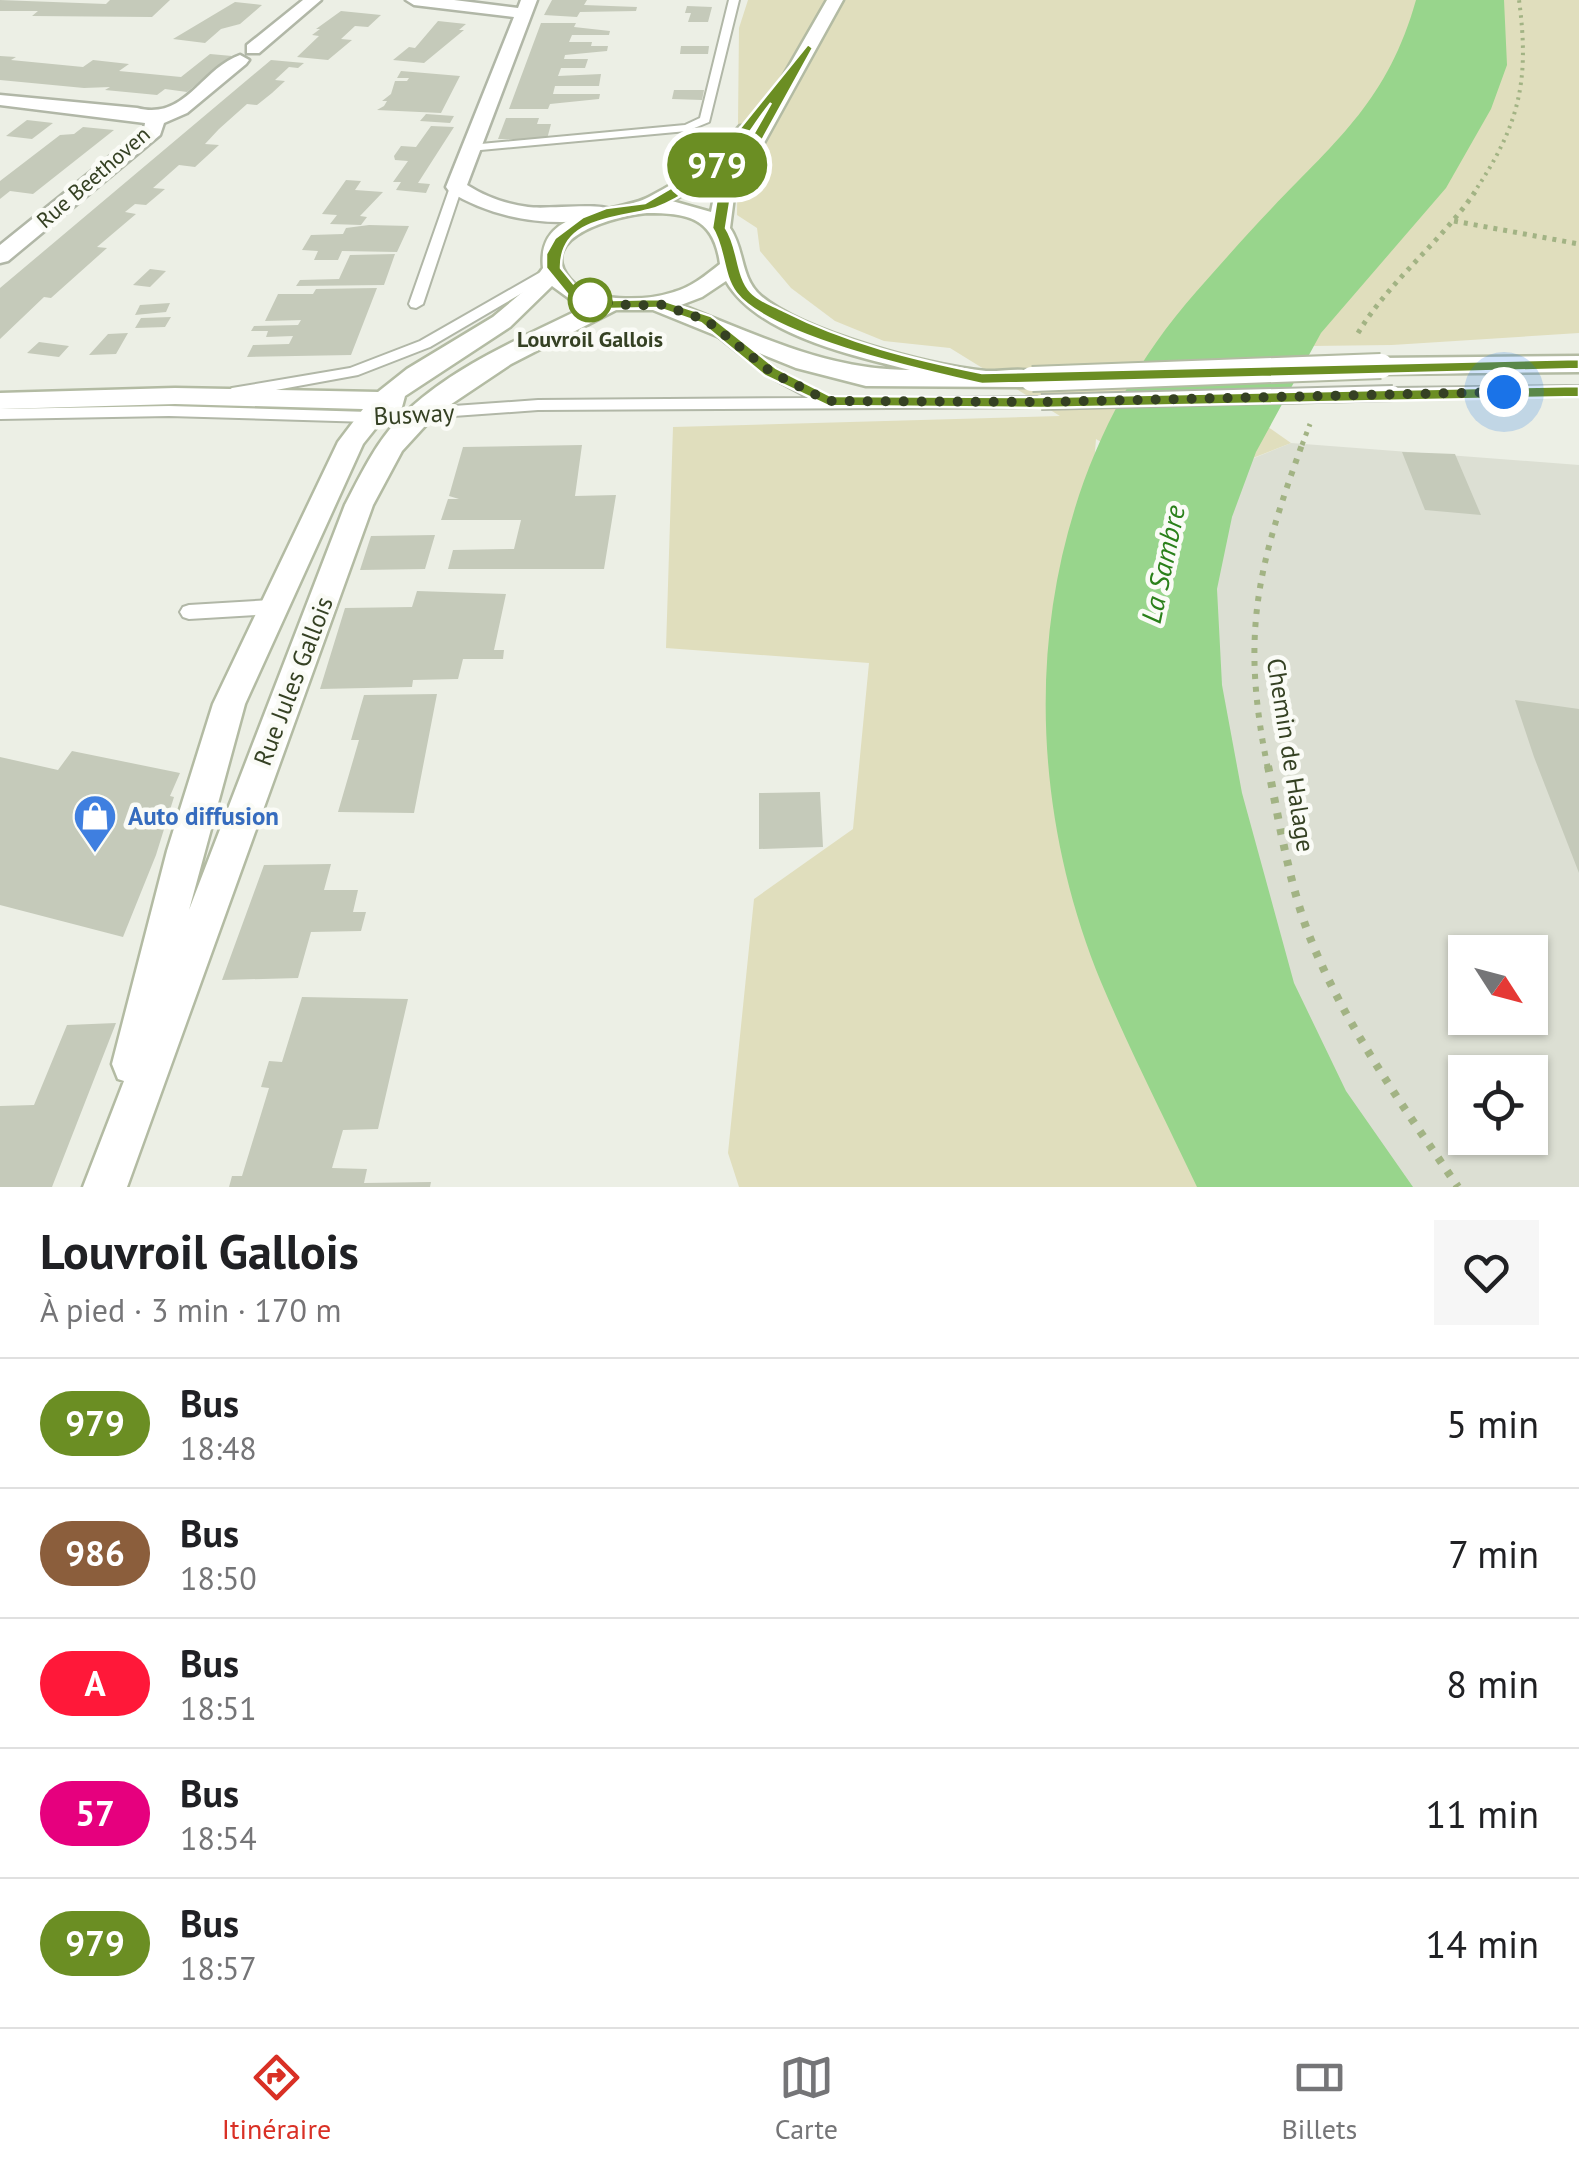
<!DOCTYPE html>
<html lang="fr">
<head>
<meta charset="utf-8">
<style>
	:root { --surface:#fff; --page:#f6f6f6; --text:#202124; --muted:#757577; --line:#e0e0e0; --accent:#d93025 }
	body { margin:0; font-family:"PT Sans",sans-serif; background:var(--page); color:var(--text); height:100vh; display:flex; flex-direction:column; font-size:38px; white-space:nowrap }
	* { box-sizing:border-box; margin:0 }
	p { font-size:32px; color:var(--muted) }
	.icon { flex:none; width:55px; height:55px; fill:none; stroke:currentColor; stroke-width:2; stroke-linecap:round; stroke-linejoin:round }
	.map { position:relative; height:1187px; overflow:hidden }
	.sheet { display:flex; flex-direction:column; background:var(--surface); flex:1 }
	.sheet>* { flex:none }
	.badge { padding:0 20px; border-radius:32px; font-size:35px; line-height:65px }
	.needle { width:65px; rotate:126deg }
	.buttons { position:absolute; left:1448px; top:935px; display:grid; gap:20px }
	.buttons a { display:grid; place-items:center; width:100px; height:100px; border-radius:0px; background:var(--surface); box-shadow:0 2px 8px #0004; font-size:50px }
	.you { position:absolute; width:50px; height:50px; margin:-25px; border:8px solid #fff; border-radius:50%; background:#1a73e8; box-shadow:0 0 0 15px #1a73e833 }
	.map>.badge { position:absolute; translate:-50% -50%; box-shadow:0 0 0 5px #fff }
	.round { display:grid; place-items:center; flex:none; width:105px; height:105px; border-radius:0px; background:var(--page) }
	.headline { display:flex; align-items:center; justify-content:space-between; height:170px; padding:0 40px }
	h1 { font-size:48px; font-weight:800; line-height:75px }
	ul { padding:0; list-style:none }
	li { display:flex; align-items:center; gap:30px; height:130px; padding:0 40px; border-top:2px solid var(--line) }
	li div { flex:1 }
	li b { display:block; font-size:38px }
	li em { font-style:normal }
	li .badge { min-width:110px; font-weight:700; text-align:center }
	.tab-bar { display:flex; justify-content:space-around; align-items:center; height:140px; border-top:2px solid var(--line); background:var(--surface); font-size:28px; color:var(--muted) }
	.tab-bar a { display:grid; justify-items:center; gap:5px }
	.tab-bar .on { color:var(--accent) }
	.map>svg:first-child { display:block }
	.built { fill:#dcdfd3; fill-rule:evenodd }
	.green { fill:#e0debd }
	.water { fill:#98d58c }
	.building { fill:#c5caba }
	.lines { fill:none; stroke-linecap:round; stroke-linejoin:round }
	.lane-casing { stroke:#b1b7a7; stroke-width:4 }
	.street-casing { stroke:#b1b7a7; stroke-width:5 }
	.secondary-casing { stroke:#b3bba3; stroke-width:5 }
	.path-far3 { stroke:#a2b384; stroke-width:4; stroke-dasharray:2.5 5; stroke-linecap:butt }
	.path-far2 { stroke:#a2b384; stroke-width:5; stroke-dasharray:4 6; stroke-linecap:butt }
	.path-far1 { stroke:#a2b384; stroke-width:6; stroke-dasharray:5 8; stroke-linecap:butt }
	.path { stroke:#a2b384; stroke-width:8; stroke-dasharray:6 10; stroke-linecap:butt }
	.lane { fill:#fff; fill-rule:evenodd }
	.street { fill:#fff; fill-rule:evenodd }
	.secondary { fill:#fff; fill-rule:evenodd }
	.lane-bridge-casing { stroke:#b1b7a7; stroke-width:18; stroke-linecap:butt }
	.secondary-bridge-casing { stroke:#b3bba3; stroke-width:28; stroke-linecap:butt }
	.lane-bridge { stroke:#fff; stroke-width:14 }
	.secondary-bridge { stroke:#fff; stroke-width:24 }
	.line { fill:#6b8e23; stroke:#fff; stroke-width:2.5 }
	.walk { stroke:#354123; stroke-width:10; stroke-dasharray:0 18 }
	.stop-dot { fill:#fff; stroke:#6b8e23; stroke-width:5 }
	.labels { text-anchor:middle; stroke-width:9; stroke-linejoin:round; paint-order:stroke }
	.far-street-label { font-size:22px; fill:#354123; stroke:#fafbf6 }
	.far-stop-label { font-size:22px; font-weight:bold; fill:#354123; stroke:#fafbf6 }
	.street-label { font-size:25px; fill:#354123; stroke:#fafbf6 }
	.shop-label { font-size:25px; font-weight:bold; fill:#366cbe; stroke:#fafbf6; text-anchor:start }
	.water-label { font-size:28px; font-style:italic; fill:#2a801a; stroke:#fafbf6 }
</style>
</head>
<body>
<div class="map">
<svg width="1579" height="1187" viewBox="0 0 1579 1187">
	<rect width="100%" height="100%" fill="#ecefe5"/>
	<path class="built" d="M1291,443L1579,465V1187H1345L1181,871L1177,489ZM1465,952H1530V1018H1465ZM1465,1072H1530V1138H1465Z"/>
	<path class="green" d="M748,0H1579V333L1392,345L1155,348L1291,443L1177,488L1096,439L1070,767L1241,1187H739L728,1153L754,899L853,829L869,663L666,648L673,427L1060,416L950,348L884,341L835,321L791,288L760,251L757,228L737,215L739,28Z"/>
	<path class="water" d="M1416,0H1504L1507,65L1491,109L1446,188L1321,333L1256,452L1232,517L1217,589L1222,685L1242,793L1294,983L1346,1091L1413,1187H1197C1165,1119 1130,1051 1101,982C1007,753 1029,481 1196,292C1221,264 1246,235 1272,208C1339,138 1388,99 1416,0Z"/>
	<path class="building" d="M0,0L106,4L110,0H170L152,17L32,16L38,11H0Z
		M552,0H587L584,5L637,7L636,11L580,12L577,17L544,15Z
		M235,2L262,5L240,24L221,29L205,43L173,39Z
		M687,6L712,7L708,22H688L691,13H685Z
		M341,11L381,15L368,27L355,26L341,39L352,40L328,60L297,57L319,36L312,35L320,29H316Z
		M438,21L466,24L459,30H464L424,63L393,60L409,47L415,48Z
		M541,23H576L574,27L610,31L609,35H572L569,42H592L591,46H608L607,51L565,55L564,59H588L585,68H561L558,76L601,74L599,86H555L553,94H600L599,99L550,104L548,109H509Z
		M681,46H709L708,54H680Z
		M210,54L232,56L187,92L165,89L157,95L105,90L110,87L84,88L0,80V56L16,57L11,60L83,67L93,60L129,64L119,71L181,77Z
		M271,60L304,63L298,68L289,67L275,80L285,81L272,93L257,105L247,104L219,129L205,144L219,145L195,167L179,165L153,188L165,189L146,205L135,204L125,212L136,214L97,247L107,248L51,298L44,297L0,339V288Z
		M401,71L460,76L441,113L377,110L384,106L387,101H382L391,94L395,81H407L409,78H397Z
		M674,90H704L702,100L672,99Z
		M426,114L454,116L450,123L420,121Z
		M506,118H539L537,124H551L547,139H498Z
		M27,120L53,123L32,139L6,136Z
		M431,126L454,127L418,183L430,184L426,193L396,190L401,182H393L408,161L395,160L394,156L401,146L416,147Z
		M83,127L114,130L33,194L10,191L0,199V181L60,135L74,134Z
		M346,180L361,181L355,190L383,192L360,216L367,217L361,225L330,224L337,215L322,214Z
		M369,225L409,226L397,252L342,251L338,260H314L318,251L302,250L311,235L343,234L346,228Z
		M395,254L384,285L296,286L300,280L339,279L350,255Z
		M150,269L166,271L150,287L133,285Z
		M377,288L351,355L247,357L253,345L289,344L293,336L266,337L268,331H251L254,326L298,325L301,320L265,321L278,294H313L316,289Z
		M170,303L166,312L135,315L140,305Z
		M171,317L165,327L135,328L141,318Z
		M128,333L116,354L89,355L108,334Z
		M39,342L69,346L59,357L27,353Z
		M582,445L575,496L616,495L604,569H448L453,550L514,549L521,520H441L448,499H459L449,496L463,447Z
		M1402,452L1455,454L1481,515L1425,510Z
		M435,535L425,569L360,570L371,536Z
		M417,591L506,594L494,650H504L503,659H463L458,679L413,680L412,687L320,689L345,608L412,607Z
		M437,694L414,813L338,812L359,740H351L364,695Z
		M1515,700L1579,709V873L1534,757Z
		M72,751L180,773L170,796L174,797L156,855L123,937L0,905V757L58,770Z
		M820,792L823,847L759,849V793Z
		M331,864L324,890H358L353,912H366L361,931L311,932L298,978L222,980L264,865Z
		M302,997L408,999L378,1129L343,1130L332,1168L367,1169L364,1183L431,1182L430,1187H229L232,1176H242L269,1088L261,1087L269,1061L282,1062Z
		M116,1023L52,1187H0V1106L34,1105L67,1025Z"/>
	<g class="lines">
		<g class="lane-casing">
			<path id="lane" d="M729,0H739L709,122L687,131L470,151L464,148L470,145L685,125L700,118Z
				M456,183L462,187L423,304L416,308L411,307L409,304L450,187Z
				M553,265L558,266V272L430,347L358,375L232,398L225,393L232,388L350,368L420,341Z
				M712,321L776,369L823,394L824,398L1041,397L1048,402L1041,407L538,410L369,422L169,416L0,419V409L169,406L369,412L538,400L809,398L766,375L707,328L705,325Z
				M1579,386V396L1393,398L1386,393L1393,388Z
				M271,600L277,602L280,607L277,612L271,614L189,619L183,617L180,612L183,607L189,605Z"/>
		</g>
		<g class="street-casing">
			<path id="street" d="M303,0H321L259,53H247V45Z
				M406,0H454L518,8L521,0H537L467,185C486,197 506,204 528,207C549,210 604,201 616,212L613,216C559,229 496,221 449,191L446,187L514,17L414,5Z
				M240,55L249,60L246,64L187,113L164,123L160,135L8,261L0,263V245L144,129L145,123L0,105V95L137,108C185,121 201,69 240,55Z"/>
		</g>
		<g class="secondary-casing">
			<path id="secondary" d="M827,0H843L734,197L730,228C745,250 740,278 761,296C806,333 928,365 986,371C1004,372 1033,364 1044,379L1032,387L866,386L796,368L653,310H616L511,364L435,415L402,451L373,505L127,1187H83L124,1081L118,1079L112,1064L167,851L213,704L338,442L363,409L175,404L0,409V393L175,388L378,392L407,369L493,317L531,285L543,268C536,205 615,215 649,197C689,176 710,160 740,126L754,127ZM742,147L714,197L711,212L672,201L722,171ZM647,213C689,213 714,218 720,264C706,275 692,287 674,292C647,301 591,304 570,279C533,236 621,215 647,213ZM726,281C757,335 854,356 910,370C826,370 758,335 681,305L702,297ZM552,286L574,302L589,305C524,337 449,367 398,420C375,444 360,476 345,505L189,910L245,704L363,444L391,409L402,407L405,396L510,327Z
				M1579,356V372L1381,374L1369,366L1381,358Z"/>
		</g>
		<path class="path-far3" d="M1473,194C1519,126 1530,82 1519,0"/>
		<path class="path-far2" d="M1454,221L1579,244
			M1358,333C1390,280 1440,243 1475,192
			M1302,445L1310,424"/>
		<path class="path-far1" d="M1268,769C1240,635 1257,568 1303,442"/>
		<path class="path" d="M1268,766C1279,821 1288,877 1307,930C1342,1022 1403,1106 1458,1187"/>
		<use href="#lane" class="lane"/>
		<use href="#street" class="street"/>
		<use href="#secondary" class="secondary"/>
		<g class="lane-bridge-casing">
			<path id="lane-bridge" d="M1041,402L1393,393"/>
		</g>
		<g class="secondary-bridge-casing">
			<path id="secondary-bridge" d="M1032,379L1381,366"/>
		</g>
		<use href="#lane-bridge" class="lane-bridge"/>
		<use href="#secondary-bridge" class="secondary-bridge"/>
	</g>
	<path class="line" d="M808,44L813,48L731,197L726,228C739,247 736,276 751,292C759,301 773,305 784,311C847,343 913,359 982,373L1579,359V369L982,384C925,371 770,337 736,293C722,275 725,248 712,228L717,197L771,103C754,124 738,154 717,171C701,184 670,205 649,210C615,219 560,219 561,268L578,289L612,300L659,299L711,316L776,368L831,396L1041,397L1579,386V397L1041,408L828,406L765,376L701,323L658,308L610,309L568,295L546,268V254L555,238L583,217L606,208L645,203L710,165Z"/>
	<g class="lines">
		<path class="walk" d="M590,300L634,306L659,304L706,320L771,372L828,401L1041,402L1504,392"/>
	</g>
	<defs>
		<g id="shop-pin" transform="scale(2.25)"><path d="M0 17L-7.5 6A9.5 9.5 0 1 1 7.5 6Z" fill="#3f7fe0" stroke="#fafbf6"/><path d="M-5-2.5h2.3a2.7 3.5 0 0 1 5.4 0H5L5.5 6h-11ZM-1.5-2.5h3a1.5 2.3 0 0 0-3 0Z" fill="#fff"/></g>
	</defs>
	<g fill-rule="evenodd">
		<use href="#shop-pin" x="95" y="816"/>
	</g>
	<circle class="stop-dot" cx="590" cy="300" r="20"/>
	<g class="labels">
		<g class="far-street-label">
			<text transform="translate(93 177) rotate(-41)" y="8">Rue Beethoven</text>
		</g>
		<g class="far-stop-label">
			<text x="590" y="347">Louvroil Gallois</text>
		</g>
		<g class="street-label">
			<text transform="translate(414 414) rotate(-3)" y="9">Busway</text>
			<text transform="translate(293 681) rotate(-69)" y="9">Rue Jules Gallois</text>
			<text transform="translate(1291 755) rotate(81)" y="9">Chemin de Halage</text>
		</g>
		<g class="shop-label">
			<text x="128" y="825">Auto diffusion</text>
		</g>
		<g class="water-label">
			<text transform="translate(1163 564) rotate(-78)" y="10">La Sambre</text>
		</g>
	</g>
</svg>
<div class="buttons">
<a><svg class="needle" viewBox="-14 -14 28 28"><path d="M0-13l5 13h-10z" fill="#e53935"/><path d="M0 13l5-13h-10z" fill="#757577"/></svg></a>
<a><svg class="icon" aria-label="locate" viewBox="0 0 24 24"><circle cx="12" cy="12" r="6"/><path d="M12 2v4M12 18v4M2 12h4M18 12h4"/></svg></a>
</div>
<div class="you" style="left:1504px;top:392px"></div>
<b class="badge" style="left:717px;top:165px;background:#6b8e23;color:#fff">979</b>
</div>
<section class="sheet">
<div class="headline"><div><h1>Louvroil Gallois</h1><p>À pied · 3 min · 170 m</p></div><a class="round"><svg class="icon" aria-label="heart" viewBox="0 0 24 24"><path d="M12 20l-8-8c-3-5 5-10 8-4 3-6 11-1 8 4z"/></svg></a></div>
<ul>
<li><span class="badge" style="background:#6b8e23;color:#fff">979</span><div><b>Bus</b><p>18:48</p></div><em>5 min</em></li>
<li><span class="badge" style="background:#8b5e3c;color:#fff">986</span><div><b>Bus</b><p>18:50</p></div><em>7 min</em></li>
<li><span class="badge" style="background:#ff1839;color:#fff">A</span><div><b>Bus</b><p>18:51</p></div><em>8 min</em></li>
<li><span class="badge" style="background:#e6007e;color:#fff">57</span><div><b>Bus</b><p>18:54</p></div><em>11 min</em></li>
<li><span class="badge" style="background:#6b8e23;color:#fff">979</span><div><b>Bus</b><p>18:57</p></div><em>14 min</em></li>
</ul>
</section>
<nav class="tab-bar">
<a class="on"><svg class="icon" aria-label="directions" viewBox="0 0 24 24"><path d="M12 3l9 9-9 9-9-9zM9 14v-3h6M13 9l2 2-2 2"/></svg>Itinéraire</a>
<a><svg class="icon" aria-label="map" viewBox="0 0 24 24"><path d="M3 6l6-2 6 2 6-2v14l-6 2-6-2-6 2zM9 4v14M15 6v14"/></svg>Carte</a>
<a><svg class="icon" aria-label="tickets" viewBox="0 0 24 24"><path d="M3 7h18v10H3zM15 7v10"/></svg>Billets</a>
</nav>
</body>
</html>
